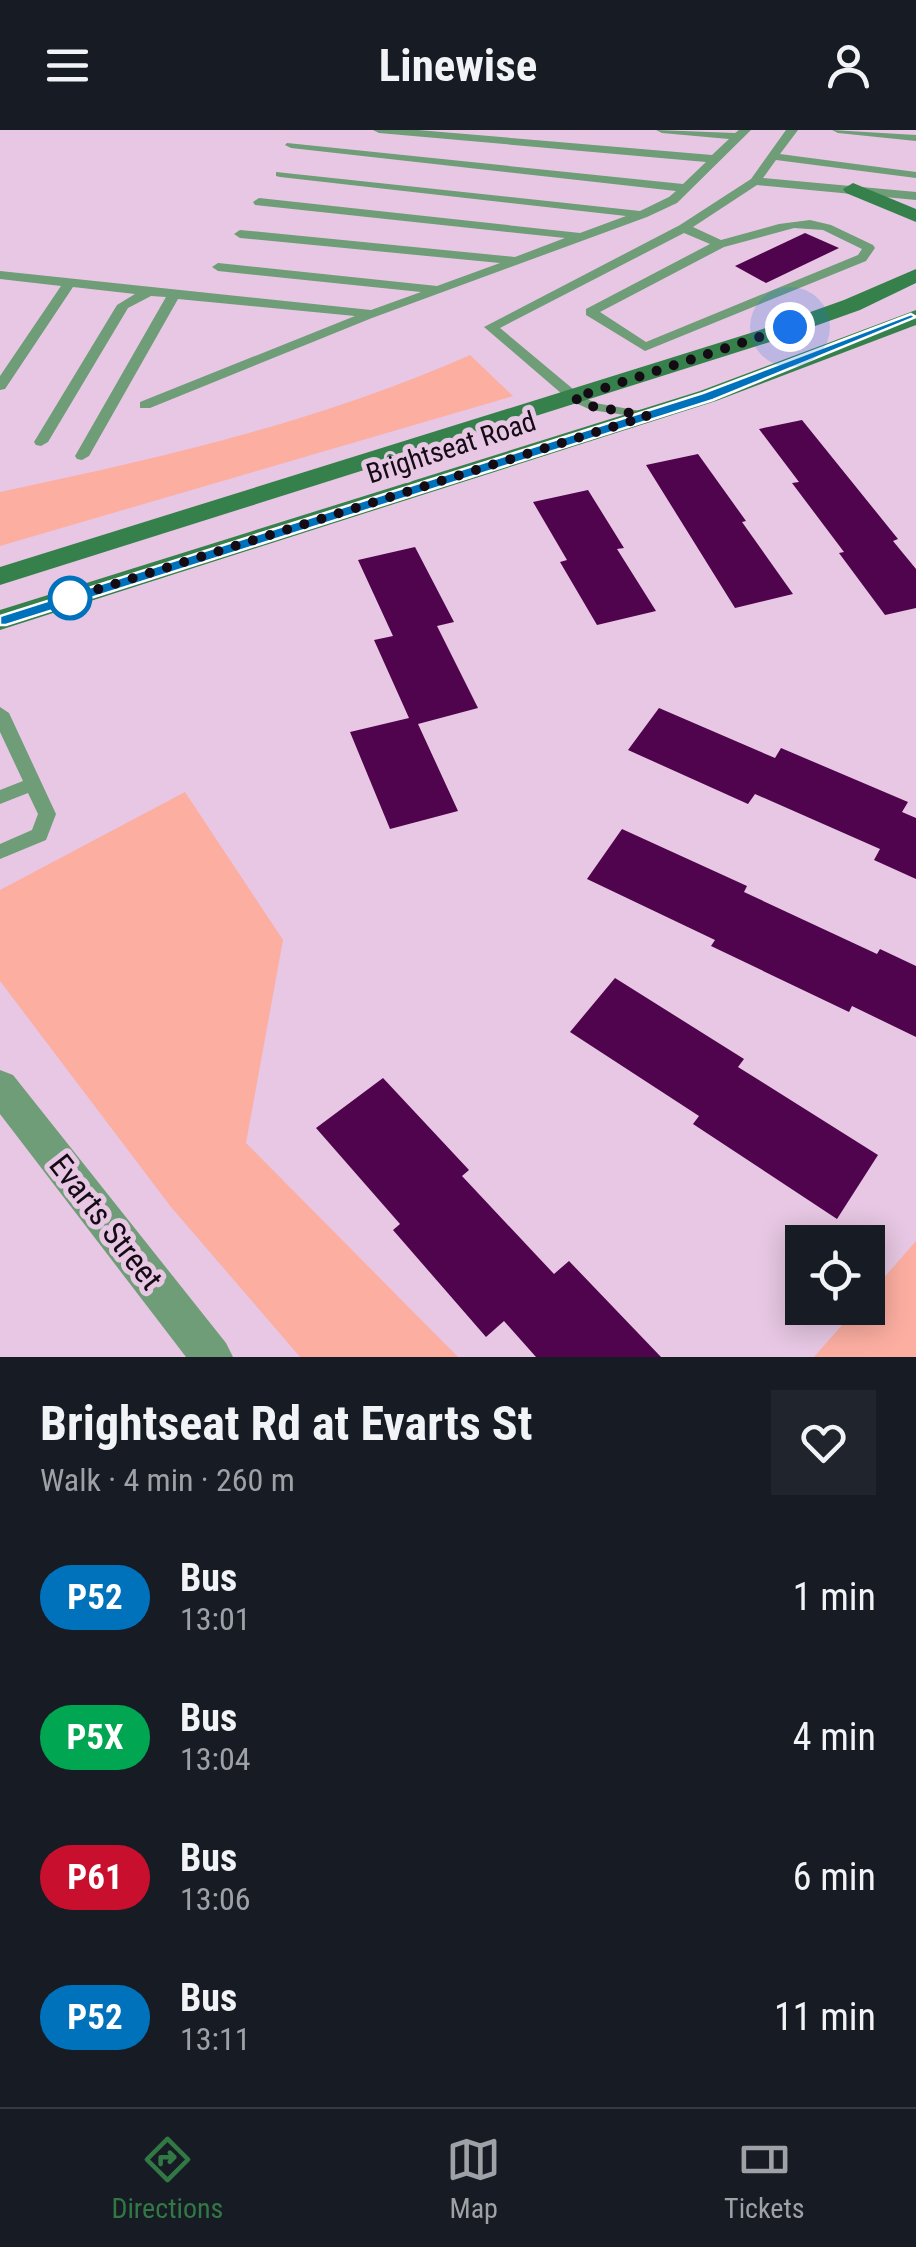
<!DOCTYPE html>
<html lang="en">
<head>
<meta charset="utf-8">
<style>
	:root { --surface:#171b24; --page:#20242c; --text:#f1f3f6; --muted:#9ea1a6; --line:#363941; --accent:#317845 }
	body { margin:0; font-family:"Roboto Condensed",sans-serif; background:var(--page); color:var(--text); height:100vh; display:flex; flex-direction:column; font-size:38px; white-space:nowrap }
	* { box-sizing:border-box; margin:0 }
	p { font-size:32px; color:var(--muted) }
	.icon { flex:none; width:55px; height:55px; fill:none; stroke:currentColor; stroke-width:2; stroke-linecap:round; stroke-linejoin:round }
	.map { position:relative; height:1227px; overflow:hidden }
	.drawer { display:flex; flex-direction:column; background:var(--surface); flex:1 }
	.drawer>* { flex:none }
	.badge { padding:0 20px; border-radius:32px; font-size:35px; line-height:65px }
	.buttons { position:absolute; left:785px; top:1095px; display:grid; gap:20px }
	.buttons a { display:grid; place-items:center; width:100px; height:100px; border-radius:0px; background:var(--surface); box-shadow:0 5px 25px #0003; font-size:50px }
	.you { position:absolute; width:50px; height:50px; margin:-25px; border:8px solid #fff; border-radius:50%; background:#1a73e8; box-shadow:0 0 0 15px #1a73e833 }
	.map>.badge { position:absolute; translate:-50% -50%; box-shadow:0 0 0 5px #fff }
	.round { display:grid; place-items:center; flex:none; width:105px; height:105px; border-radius:0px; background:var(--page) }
	.summary { display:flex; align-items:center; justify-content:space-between; height:170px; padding:0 40px }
	h1 { font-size:48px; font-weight:700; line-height:75px }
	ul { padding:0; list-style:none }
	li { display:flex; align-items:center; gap:30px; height:140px; padding:0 40px }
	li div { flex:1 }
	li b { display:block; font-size:38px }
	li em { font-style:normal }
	li .badge { min-width:110px; font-weight:700; text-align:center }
	header { display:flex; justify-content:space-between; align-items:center; height:130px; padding:0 40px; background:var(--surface); font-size:45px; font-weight:700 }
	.menu { display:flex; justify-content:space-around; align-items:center; height:140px; border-top:2px solid var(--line); background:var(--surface); font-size:28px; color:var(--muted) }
	.menu a { display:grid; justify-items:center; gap:5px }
	.menu .current { color:var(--accent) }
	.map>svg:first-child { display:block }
	.green { fill:#fcaea1 }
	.building { fill:#50044d }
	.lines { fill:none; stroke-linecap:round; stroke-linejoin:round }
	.lane { fill:#6e9d77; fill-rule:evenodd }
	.street { fill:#6e9d77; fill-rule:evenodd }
	.secondary { fill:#36814b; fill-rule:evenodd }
	.line { fill:#0072bc; stroke:#fff; stroke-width:2.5 }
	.walk { stroke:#150b14; stroke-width:10; stroke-dasharray:0 18 }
	.stop-dot { fill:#fff; stroke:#0072bc; stroke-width:5 }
	.labels { text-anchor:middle; stroke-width:10; stroke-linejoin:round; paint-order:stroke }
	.street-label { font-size:28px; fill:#150b14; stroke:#e7c7e3 }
	.near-street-label { font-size:32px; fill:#150b14; stroke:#e7c7e3 }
</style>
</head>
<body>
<header><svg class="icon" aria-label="menu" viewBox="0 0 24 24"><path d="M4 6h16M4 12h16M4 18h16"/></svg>Linewise<svg class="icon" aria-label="person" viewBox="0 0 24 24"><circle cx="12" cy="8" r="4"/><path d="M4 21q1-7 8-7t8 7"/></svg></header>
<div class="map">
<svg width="916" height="1227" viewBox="0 0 916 1227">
	<rect width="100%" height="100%" fill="#e7c7e3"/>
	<path class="green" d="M470,225L513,266L0,416V362C161,328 319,292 470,225Z
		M185,662L283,810L246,1013L458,1227H300L171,1077L0,851V760Z
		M916,1111V1227H814L857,1178H868V1166Z"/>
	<path class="building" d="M805,103L839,118L766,153L735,136Z
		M802,290L898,409L893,411L916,439V478L885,485L839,423L844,422L792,353L799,352L759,299Z
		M698,324L746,391L742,392L793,464L735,478L646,335Z
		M588,360L624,418L617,419L656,481L597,495L560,432L567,430L533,372Z
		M415,417L454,492L437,496L478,578L418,594L458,681L390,699L350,602L409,588L374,510L393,506L358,430Z
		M659,578L775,628L781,618L908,672L902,682L916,688V749L874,730L880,719L755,664L748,674L628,620Z
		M622,699L747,756L744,762L877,824L880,819L916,836V907L852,876L849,882L711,816L715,810L587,749Z
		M615,848L744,929L738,937L878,1025L837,1089L693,994L699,986L570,902Z
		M383,948L469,1040L462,1046L554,1144L569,1131L661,1227H536L504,1191L486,1207L393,1100L400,1094L316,998Z"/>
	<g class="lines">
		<path class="lane" d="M373,0H418L712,25L729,9L662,3L656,0L735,3L739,0H751L677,73L647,87L372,188L150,278H140V272L355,186L178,169L89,326L82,330L77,329L75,326L166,167L151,166L128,178L48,312L41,316L36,315L34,312L117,175L135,164L73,157L5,259L0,260V246L61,156L0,149V141L371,180L421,162L218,141L212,137L218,133L437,156L500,133L240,108L234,104L240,100L515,127L565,108L255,75L253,72L259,68L580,103L626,86L280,47L276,46V42L640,81L669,67L676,61L291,18L285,15L287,13L683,54L706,32L379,3Z
			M786,0H798L780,24L916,42V48L776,30L763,48L916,62V70L757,55L693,97L721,110L779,94L810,90L831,95L873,115L875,118L866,131L645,221L586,185V179L710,114L684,103L500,198L579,264L595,273L652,283V289L591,280L569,270L484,197L680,95L751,49ZM794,98L823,100L862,119L858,125L646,212L600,182L724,117Z
			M832,0L916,5V11L838,3Z
			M0,577L9,583L56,684L46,710L0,729V714L32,700L38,684L28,663L0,674V660L23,651L0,602Z"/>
		<path class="street" d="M0,940L13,945L226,1213L233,1227H186L0,984Z"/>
		<path class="secondary" d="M853,53L916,79V92L846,63L843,59Z
			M916,139V153L860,180L773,211L0,455V437L757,201L844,170Z
			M916,180V195L716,271L0,500V480L700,261Z"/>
	</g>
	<path class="line" d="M911,184L916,187L713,270L6,495H0V486L703,263Z"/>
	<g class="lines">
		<path class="walk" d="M70,468L67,469L647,286L591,276L574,268L790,197"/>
	</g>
	<circle class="stop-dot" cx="70" cy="468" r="20"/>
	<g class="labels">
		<g class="street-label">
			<text transform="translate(451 317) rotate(-18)" y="10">Brightseat Road</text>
		</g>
		<g class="near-street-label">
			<text transform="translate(106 1092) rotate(52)" y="11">Evarts Street</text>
		</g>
	</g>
</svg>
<div class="buttons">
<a><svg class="icon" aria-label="locate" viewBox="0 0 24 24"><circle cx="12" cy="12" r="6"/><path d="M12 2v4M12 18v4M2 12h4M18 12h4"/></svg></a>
</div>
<div class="you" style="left:790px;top:197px"></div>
</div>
<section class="drawer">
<div class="summary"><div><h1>Brightseat Rd at Evarts St</h1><p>Walk · 4 min · 260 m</p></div><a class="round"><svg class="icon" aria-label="heart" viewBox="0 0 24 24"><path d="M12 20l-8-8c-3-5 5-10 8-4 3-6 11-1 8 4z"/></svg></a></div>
<ul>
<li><span class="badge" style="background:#0072bc;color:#fff">P52</span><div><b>Bus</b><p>13:01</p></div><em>1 min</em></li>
<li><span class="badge" style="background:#00a651;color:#fff">P5X</span><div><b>Bus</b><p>13:04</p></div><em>4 min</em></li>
<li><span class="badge" style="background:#c8102e;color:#fff">P61</span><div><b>Bus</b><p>13:06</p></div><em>6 min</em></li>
<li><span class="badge" style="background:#0072bc;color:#fff">P52</span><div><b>Bus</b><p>13:11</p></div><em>11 min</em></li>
</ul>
</section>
<nav class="menu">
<a class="current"><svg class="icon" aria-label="directions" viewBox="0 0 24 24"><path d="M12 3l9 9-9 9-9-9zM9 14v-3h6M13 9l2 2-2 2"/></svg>Directions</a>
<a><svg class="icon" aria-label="map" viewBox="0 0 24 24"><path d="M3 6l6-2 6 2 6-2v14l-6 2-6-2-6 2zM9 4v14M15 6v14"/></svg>Map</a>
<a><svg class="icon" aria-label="tickets" viewBox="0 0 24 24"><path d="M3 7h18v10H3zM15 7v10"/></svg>Tickets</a>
</nav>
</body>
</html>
